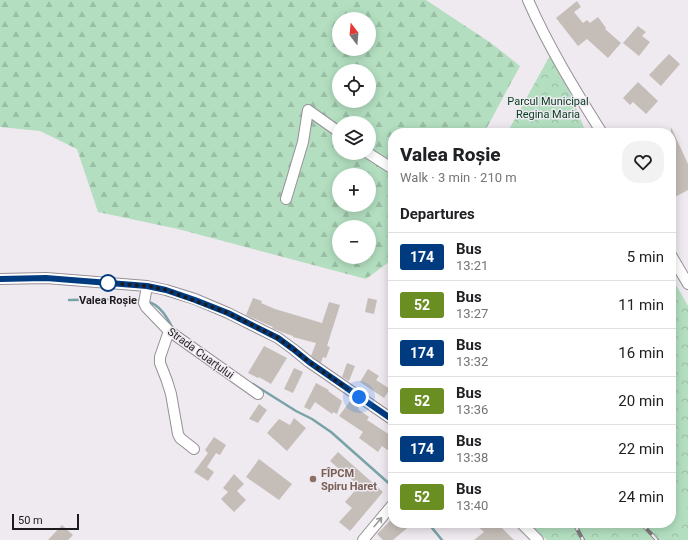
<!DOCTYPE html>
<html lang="en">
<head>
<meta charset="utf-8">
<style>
	:root { --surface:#fff; --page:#f2f2f2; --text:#202124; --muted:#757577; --line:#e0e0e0 }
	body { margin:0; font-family:Roboto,sans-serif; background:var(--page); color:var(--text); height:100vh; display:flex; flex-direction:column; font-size:15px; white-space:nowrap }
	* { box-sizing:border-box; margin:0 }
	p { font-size:13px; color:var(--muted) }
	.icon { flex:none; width:22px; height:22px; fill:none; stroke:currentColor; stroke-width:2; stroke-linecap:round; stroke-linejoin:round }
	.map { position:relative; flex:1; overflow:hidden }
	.panel { position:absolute; left:388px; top:128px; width:288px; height:400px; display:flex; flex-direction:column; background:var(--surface); border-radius:16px; box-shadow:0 2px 10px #0003 }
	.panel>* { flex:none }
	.badge { padding:0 8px; border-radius:3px; font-size:14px; line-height:26px }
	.needle { width:26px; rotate:344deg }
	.controls { position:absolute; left:332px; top:12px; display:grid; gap:8px }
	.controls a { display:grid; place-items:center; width:44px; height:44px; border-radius:50%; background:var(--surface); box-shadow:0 2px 10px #0003; font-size:20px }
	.scale { position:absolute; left:12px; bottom:10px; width:67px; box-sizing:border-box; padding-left:4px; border:2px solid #1d1a1d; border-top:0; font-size:11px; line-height:14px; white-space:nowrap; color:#1d1a1d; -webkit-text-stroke:3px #efe9f0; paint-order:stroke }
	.you { position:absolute; width:20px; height:20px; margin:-10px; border:3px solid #fff; border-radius:50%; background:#1a73e8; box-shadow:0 0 0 6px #1a73e833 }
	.map>.badge { position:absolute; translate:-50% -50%; box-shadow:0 0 0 2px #fff }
	h2 { padding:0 12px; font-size:15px; line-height:36px }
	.round { display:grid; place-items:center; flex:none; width:42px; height:42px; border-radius:16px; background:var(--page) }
	.headline { display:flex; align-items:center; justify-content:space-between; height:68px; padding:0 12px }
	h1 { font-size:19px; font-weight:800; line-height:30px }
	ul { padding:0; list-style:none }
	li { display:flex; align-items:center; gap:12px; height:48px; padding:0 12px; border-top:1px solid var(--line) }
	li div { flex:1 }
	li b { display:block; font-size:15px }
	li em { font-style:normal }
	li .badge { min-width:44px; font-weight:700; text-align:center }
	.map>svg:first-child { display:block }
	.forest { fill:url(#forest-firs); fill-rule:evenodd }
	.park { fill:url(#park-crowns) }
	.garden { fill:#b3dfc0 }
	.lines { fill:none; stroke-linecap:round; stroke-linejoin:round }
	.stream { stroke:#79a3a7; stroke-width:2.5 }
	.building { fill:#c5beb8 }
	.street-casing { stroke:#969097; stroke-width:12 }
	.street { stroke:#fff; stroke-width:10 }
	.rail-casing { stroke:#7d797e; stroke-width:4 }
	.rail { stroke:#efe9f0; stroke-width:2.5; stroke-dasharray:8; stroke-linecap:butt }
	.oneway { stroke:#999899 }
	.line-casing { stroke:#fff; stroke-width:9 }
	.line { stroke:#003b80; stroke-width:6 }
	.walk { stroke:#1d1a1d; stroke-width:4; stroke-dasharray:0 7.2 }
	.stop-dot { fill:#fff; stroke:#003b80; stroke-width:2 }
	.education-dot { fill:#8d6e63; stroke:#efe9f0; stroke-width:1.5 }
	.labels { text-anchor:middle; stroke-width:3; stroke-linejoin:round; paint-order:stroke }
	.park-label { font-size:11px; fill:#073d21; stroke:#efe9f0 }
	.stop-label { font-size:11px; font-weight:bold; fill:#1d1a1d; stroke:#efe9f0 }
	.street-label { font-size:11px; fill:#1d1a1d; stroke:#efe9f0 }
	.education-label { font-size:11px; font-weight:bold; fill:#785e54; stroke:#efe9f0; text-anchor:start }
</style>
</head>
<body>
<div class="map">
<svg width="688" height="540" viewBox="0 0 688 540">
	<defs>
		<pattern id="forest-firs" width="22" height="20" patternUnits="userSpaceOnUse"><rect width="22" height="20" fill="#b3dfc0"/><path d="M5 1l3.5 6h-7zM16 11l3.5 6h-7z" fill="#9abfa5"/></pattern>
		<pattern id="park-crowns" width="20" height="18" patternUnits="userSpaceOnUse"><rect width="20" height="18" fill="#b3dfc0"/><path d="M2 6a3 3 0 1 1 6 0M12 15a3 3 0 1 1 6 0" fill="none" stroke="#9abfa5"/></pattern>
	</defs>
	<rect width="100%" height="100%" fill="#efe9f0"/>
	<path class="forest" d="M0,0H426L491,43L520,66L484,133H393V259L366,279L178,229L98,212L77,149L40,131L0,127ZM339,19H369V49H339ZM339,71H369V101H339ZM339,123H369V153H339ZM339,175H369V205H339ZM339,227H369V257H339Z"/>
	<path class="park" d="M553,50L586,133H507Z
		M671,276L688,306V540H547L528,523H671Z"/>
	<path class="garden" d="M671,488L688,509V514L660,536L649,523H671Z"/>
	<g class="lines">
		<path class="stream" d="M69,300L130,299L143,301
			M148,302C160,304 168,319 173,329
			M253,384L296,411L312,419L331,432L393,487
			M428,523L442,540"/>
	</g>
	<path class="building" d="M577,1L581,7L574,12L583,23L587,20L590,23L598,17L606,28L605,29L621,43L608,58L587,39L578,46L556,18Z
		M638,26L646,32L642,36L650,42L639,56L623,43Z
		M669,54L680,64L661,86L649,75Z
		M638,82L658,101L646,114L633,102L630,105L623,98Z
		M671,127L688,164V190L671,199Z
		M253,298L262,301L261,303L275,309L322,323L329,302L340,305L327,346L330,347L326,358L323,357L321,363L311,356L316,343L293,337V336L279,331L272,328L273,327L246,315Z
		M368,298L377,300L374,314L365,312Z
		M264,346L287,358L271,384L259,377L258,378L248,373Z
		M347,363L355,366L349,381L342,377Z
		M294,368L303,372L293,393L284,389Z
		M368,369L379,376L376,380L390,389L384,398L360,382Z
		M316,383L329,390L328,391L342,401L337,414L333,412L332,414L315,402L310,410L304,407Z
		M350,401L359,408L358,409L369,417L367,420L393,437V454L382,446L378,452L359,438L363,432L339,416Z
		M259,404L267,410L258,423L249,419Z
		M294,418L306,428L287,451L267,433L279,419L290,425Z
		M214,437L226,445L220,455L216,453L207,467L214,472L208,481L194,472L208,453L205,450Z
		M338,452L383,492L350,531L339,522L352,508L345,502L359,486L330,461Z
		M259,459L292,484L279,500L246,477Z
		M234,474L244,484L237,491L246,500L234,512L221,499L228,492L223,488Z
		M393,518V523H413L393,540H383L377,534Z
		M474,523H497L514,540H474L484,532Z
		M62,525L73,535L68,540H48Z"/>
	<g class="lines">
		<g class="street-casing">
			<path id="street" d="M528,0C548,46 575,90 602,133
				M368,153L393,169
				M286,199L303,142L308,110L339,132
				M671,255L688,284
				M0,279L46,278L147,286L166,290L195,299L228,313L278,338L293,349L309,362L393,420
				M147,286L144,303L146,307L169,331L258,394
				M169,331L160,357V363L167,381L171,394L178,434L180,438L194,449
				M521,523L538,540
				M363,540L393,504"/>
		</g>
		<use href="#street" class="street"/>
		<g class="rail-casing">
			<path id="rail" d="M574,523L583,540
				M641,523L657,540"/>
		</g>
		<use href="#rail" class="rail"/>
	</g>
	<defs><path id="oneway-shaft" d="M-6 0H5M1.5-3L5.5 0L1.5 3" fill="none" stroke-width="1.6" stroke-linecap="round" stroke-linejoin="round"/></defs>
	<use class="oneway" href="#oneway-shaft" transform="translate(378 522) rotate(-50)"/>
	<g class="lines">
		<g class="line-casing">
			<path id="line" d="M0,279L46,278L147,286L166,290L195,300L228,313L278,338L293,349L309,362L393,420"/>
		</g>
		<use href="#line" class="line"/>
		<path class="walk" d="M108,283L147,286L166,290L228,313L278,338L293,349L309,362L359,397"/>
	</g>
	<circle class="stop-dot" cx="108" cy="283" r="8"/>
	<circle class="education-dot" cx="313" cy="479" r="4"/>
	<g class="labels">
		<g class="park-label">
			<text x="548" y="105">Parcul Municipal<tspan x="548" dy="13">Regina Maria</tspan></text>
		</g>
		<g class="stop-label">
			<text x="108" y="304">Valea Roșie</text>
		</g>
		<g class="street-label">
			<text transform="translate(201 353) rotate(36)" y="4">Strada Cuarțului</text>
		</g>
		<g class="education-label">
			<text x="321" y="477">FÎPCM<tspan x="321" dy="13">Spiru Haret</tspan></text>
		</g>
	</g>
</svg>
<div class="controls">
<a><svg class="needle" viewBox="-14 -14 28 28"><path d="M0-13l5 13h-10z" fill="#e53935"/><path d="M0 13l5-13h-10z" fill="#757577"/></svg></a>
<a><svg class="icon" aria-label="locate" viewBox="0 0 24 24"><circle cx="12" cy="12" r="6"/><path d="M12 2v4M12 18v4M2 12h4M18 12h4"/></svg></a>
<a><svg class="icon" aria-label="layers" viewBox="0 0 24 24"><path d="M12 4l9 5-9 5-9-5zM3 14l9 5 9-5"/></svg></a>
<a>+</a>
<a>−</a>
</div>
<div class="scale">50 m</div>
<div class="you" style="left:359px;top:397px"></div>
<section class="panel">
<div class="headline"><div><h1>Valea Roșie</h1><p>Walk · 3 min · 210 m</p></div><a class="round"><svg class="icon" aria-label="heart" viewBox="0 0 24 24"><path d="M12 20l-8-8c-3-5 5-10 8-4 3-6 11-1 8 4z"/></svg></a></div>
<h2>Departures</h2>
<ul>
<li><span class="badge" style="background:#003b80;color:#fff">174</span><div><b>Bus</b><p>13:21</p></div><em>5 min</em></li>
<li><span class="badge" style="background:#6b8e23;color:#fff">52</span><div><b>Bus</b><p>13:27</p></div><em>11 min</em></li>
<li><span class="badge" style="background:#003b80;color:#fff">174</span><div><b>Bus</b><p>13:32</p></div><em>16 min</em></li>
<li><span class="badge" style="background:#6b8e23;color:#fff">52</span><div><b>Bus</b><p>13:36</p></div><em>20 min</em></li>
<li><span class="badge" style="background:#003b80;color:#fff">174</span><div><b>Bus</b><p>13:38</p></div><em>22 min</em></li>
<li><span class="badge" style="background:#6b8e23;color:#fff">52</span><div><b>Bus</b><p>13:40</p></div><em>24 min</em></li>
</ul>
</section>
</div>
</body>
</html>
